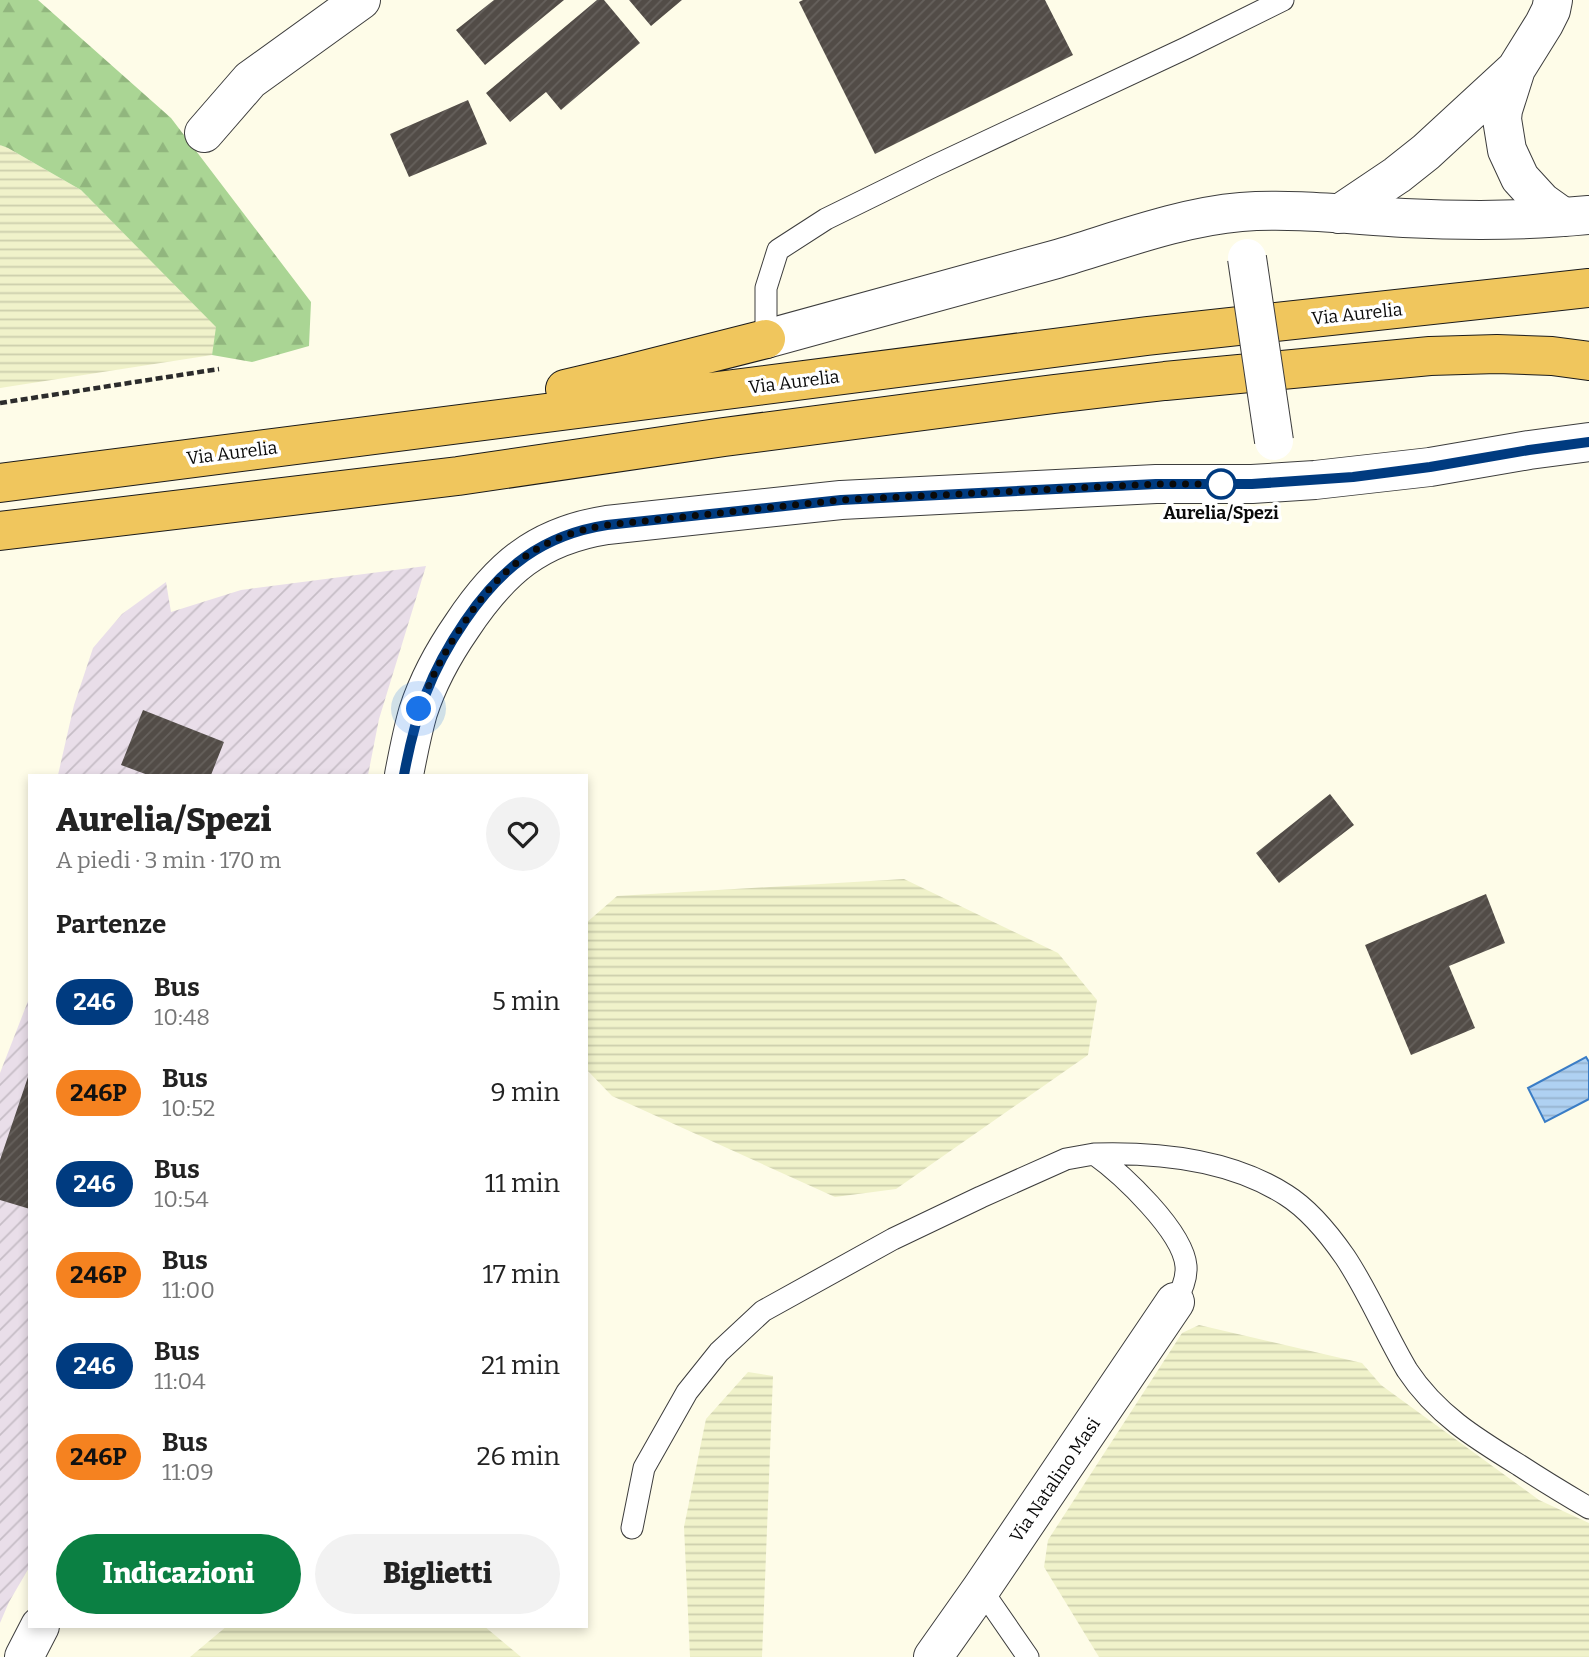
<!DOCTYPE html>
<html lang="it">
<head>
<meta charset="utf-8">
<style>
	:root { --surface:#fff; --page:#f2f2f2; --text:#222; --muted:#767676; --accent:#0b8043 }
	body { margin:0; font-family:Bitter,serif; background:var(--page); color:var(--text); height:100vh; display:flex; flex-direction:column; font-size:26px; white-space:nowrap }
	* { box-sizing:border-box; margin:0 }
	p { font-size:23px; color:var(--muted) }
	.icon { flex:none; width:38px; height:38px; fill:none; stroke:currentColor; stroke-width:2; stroke-linecap:round; stroke-linejoin:round }
	.map { position:relative; flex:1; overflow:hidden }
	.drawer { position:absolute; left:28px; top:774px; width:560px; height:854px; display:flex; flex-direction:column; background:var(--surface); border-radius:0px; box-shadow:0 4px 10px #0003 }
	.drawer>* { flex:none }
	.badge { padding:0 14px; border-radius:23px; font-size:24px; line-height:46px }
	.you { position:absolute; width:35px; height:35px; margin:-18px; border:5px solid #fff; border-radius:50%; background:#1a73e8; box-shadow:0 0 0 10px #1a73e833 }
	.map>.badge { position:absolute; translate:-50% -50%; box-shadow:0 0 0 4px #fff }
	h2 { padding:0 28px; font-size:26px; line-height:63px }
	.round { display:grid; place-items:center; flex:none; width:74px; height:74px; border-radius:37px; background:var(--page) }
	.headline { display:flex; align-items:center; justify-content:space-between; height:119px; padding:0 28px }
	h1 { font-size:33px; font-weight:800; line-height:52px }
	.button { display:flex; gap:14px; margin-top:auto; padding:14px 28px }
	.button a { flex:1; height:80px; border-radius:42px; background:var(--accent); color:#fff; font-size:28px; font-weight:800; line-height:80px; text-align:center }
	.button a+a { background:var(--page); color:var(--text) }
	ul { padding:0; list-style:none }
	li { display:flex; align-items:center; gap:21px; height:91px; padding:0 28px }
	li div { flex:1 }
	li b { display:block; font-size:26px }
	li em { font-style:normal }
	li .badge { min-width:77px; font-weight:700; text-align:center }
	.map>svg:first-child { display:block }
	.industrial { fill:url(#industrial-furrows) }
	.farmland { fill:url(#farmland-rules) }
	.forest { fill:url(#forest-firs) }
	.water { fill:url(#water-rules); stroke:#3a7dc6; stroke-width:2 }
	.building { fill:url(#building-hatch) }
	.lines { fill:none; stroke-linecap:round; stroke-linejoin:round }
	.service-casing { stroke:#3d3d3d; stroke-width:23 }
	.minor-casing { stroke:#3d3d3d; stroke-width:40 }
	.tertiary-casing { stroke:#3d3d3d; stroke-width:40 }
	.trunk-casing { stroke:#1b1b1b; stroke-width:40 }
	.path { stroke:#2c2c2c; stroke-width:4.5; stroke-dasharray:7 3.5; stroke-linecap:butt }
	.service { stroke:#fff; stroke-width:21 }
	.minor { stroke:#fff; stroke-width:38 }
	.tertiary { stroke:#fff; stroke-width:38 }
	.trunk { stroke:#f0c65d; stroke-width:38 }
	.tertiary-bridge-casing { stroke:#3d3d3d; stroke-width:40; stroke-linecap:butt }
	.tertiary-bridge { stroke:#fff; stroke-width:38 }
	.line-casing { stroke:#fff; stroke-width:16 }
	.line { stroke:#003b80; stroke-width:10 }
	.walk { stroke:#0a0a0a; stroke-width:7; stroke-dasharray:0 12.6 }
	.stop-dot { fill:#fff; stroke:#003b80; stroke-width:3.5 }
	.labels { text-anchor:middle; stroke-width:7; stroke-linejoin:round; paint-order:stroke }
	.street-label { font-size:18px; fill:#0a0a0a; stroke:#fff }
	.stop-label { font-size:18px; font-weight:bold; fill:#0a0a0a; stroke:#fff }
</style>
</head>
<body>
<div class="map">
<svg width="1589" height="1657" viewBox="0 0 1589 1657">
	<defs>
		<pattern id="industrial-furrows" width="10" height="10" patternUnits="userSpaceOnUse" patternTransform="scale(1.75)"><rect width="10" height="10" fill="#e9dee9"/><path d="M-1 1l2-2M0 10L10 0M9 11l2-2" fill="none" stroke="#c6bdc6"/></pattern>
		<pattern id="farmland-rules" width="6" height="5" patternUnits="userSpaceOnUse" patternTransform="scale(1.75)"><rect width="6" height="5" fill="#f0f2ca"/><path d="M0 2.5h6" fill="none" stroke="#ccceac"/></pattern>
		<pattern id="forest-firs" width="22" height="20" patternUnits="userSpaceOnUse" patternTransform="scale(1.75)"><rect width="22" height="20" fill="#aad594"/><path d="M5 1l3.5 6h-7zM16 11l3.5 6h-7z" fill="#91b67e"/></pattern>
		<pattern id="water-rules" width="6" height="5" patternUnits="userSpaceOnUse" patternTransform="scale(1.75)"><rect width="6" height="5" fill="#afd1f2"/><path d="M0 2.5h6" fill="none" stroke="#95b2ce"/></pattern>
		<pattern id="building-hatch" width="6" height="6" patternUnits="userSpaceOnUse" patternTransform="scale(1.75)"><rect width="6" height="6" fill="#524c47"/><path d="M-1 1l2-2M0 6l6-6M5 7l2-2" fill="none" stroke="#66615d"/></pattern>
	</defs>
	<rect width="100%" height="100%" fill="#fefce8"/>
	<path class="industrial" d="M426,566L379,719L368,775H58L74,705L93,648L122,614L166,582L171,612L241,590Z
		M30,996V1566L9,1602L0,1623V1073Z"/>
	<path class="farmland" d="M0,145L8,148L81,190L217,327L212,355L0,388Z
		M904,879L1058,953L1097,1000L1088,1055L896,1189L835,1197L612,1096L586,1069V923L617,896Z
		M1199,1325L1362,1363L1381,1385L1539,1500L1589,1523V1657H1099L1044,1567L1048,1540L1182,1333Z
		M748,1372L773,1376L762,1657H690L684,1527L706,1419Z
		M227,1626H484L521,1657H190Z"/>
	<path class="forest" d="M0,0H38L171,118L311,302L309,346L252,362L212,355L216,327L81,190L8,148L0,145Z"/>
	<path class="water" d="M1586,1057L1589,1062V1099L1545,1122L1528,1088Z"/>
	<path class="building" d="M494,0H564L485,65L456,30Z
		M597,0H604L640,43L561,110L546,92L510,122L486,93Z
		M629,0H682L651,26Z
		M803,0H1045L1073,55L875,154L799,2Z
		M468,100L487,144L409,177L390,134Z
		M143,710L224,742L211,775H148L121,765Z
		M1330,794L1354,825L1279,883L1256,853Z
		M1486,894L1505,943L1449,966L1475,1028L1411,1055L1365,945Z
		M30,1071V1209L0,1200V1160Z"/>
	<g class="lines">
		<g class="service-casing">
			<path id="service" d="M766,339V288L778,250L826,219L932,167L1186,48L1283,0
				M1094,1154C1158,1152 1230,1159 1286,1195C1310,1210 1329,1234 1345,1257C1369,1293 1385,1333 1407,1370C1436,1414 1475,1438 1519,1465C1542,1480 1565,1494 1589,1508
				M632,1528L644,1468L687,1392L719,1352L763,1311L893,1239L981,1197L1066,1159L1094,1154C1122,1174 1183,1231 1186,1266C1187,1279 1181,1292 1175,1302
				M981,1589L1028,1657"/>
		</g>
		<g class="minor-casing">
			<path id="minor" d="M1553,0L1551,10L1544,24L1516,69L1503,110L1502,119L1507,150L1520,178L1542,202L1563,217
				M204,133L250,80L361,0
				M1339,214L1397,175L1426,152L1515,70
				M933,1657L981,1589L1175,1302"/>
		</g>
		<g class="tertiary-casing">
			<path id="tertiary" d="M766,339C863,312 960,286 1057,259C1115,242 1180,217 1241,212C1295,208 1350,215 1404,218C1466,221 1528,221 1589,215
				M404,775C408,754 412,733 418,712C428,681 444,652 462,626C500,569 537,536 607,525L841,500L1156,484H1252L1315,480L1430,467L1529,450L1589,442
				M24,1657L40,1626"/>
		</g>
		<g class="trunk-casing">
			<path id="trunk" d="M565,389L620,376L766,339
				M0,483L1147,336L1589,288
				M0,531L458,476L724,437L1054,394L1165,381L1430,356L1497,354L1552,356L1589,361"/>
		</g>
		<path class="path" d="M0,403L219,369"/>
		<use href="#service" class="service"/>
		<use href="#minor" class="minor"/>
		<use href="#tertiary" class="tertiary"/>
		<use href="#trunk" class="trunk"/>
		<g class="tertiary-bridge-casing">
			<path id="tertiary-bridge" d="M1247,258L1274,441"/>
		</g>
		<use href="#tertiary-bridge" class="tertiary-bridge"/>
	</g>
	<g class="lines">
		<g class="line-casing">
			<path id="line" d="M404,775C415,715 430,672 465,621C501,568 542,535 607,525L841,500L1156,484H1252L1353,477L1430,467L1529,450L1589,442"/>
		</g>
		<use href="#line" class="line"/>
		<path class="walk" d="M419,709C431,678 445,650 464,623C501,567 540,536 607,525L841,500L1156,484H1224H1221"/>
	</g>
	<circle class="stop-dot" cx="1221" cy="484" r="14"/>
	<g class="labels">
		<g class="street-label">
			<text transform="translate(1357 314) rotate(-6)" y="6">Via Aurelia</text>
			<text transform="translate(794 382) rotate(-7)" y="6">Via Aurelia</text>
			<text transform="translate(232 453) rotate(-7)" y="6">Via Aurelia</text>
			<text transform="translate(1055 1480) rotate(-56)" y="6">Via Natalino Masi</text>
		</g>
		<g class="stop-label">
			<text x="1221" y="519">Aurelia/Spezi</text>
		</g>
	</g>
</svg>
<div class="you" style="left:419px;top:709px"></div>
<section class="drawer">
<div class="headline"><div><h1>Aurelia/Spezi</h1><p>A piedi · 3 min · 170 m</p></div><a class="round"><svg class="icon" aria-label="heart" viewBox="0 0 24 24"><path d="M12 20l-8-8c-3-5 5-10 8-4 3-6 11-1 8 4z"/></svg></a></div>
<h2>Partenze</h2>
<ul>
<li><span class="badge" style="background:#003b80;color:#fff">246</span><div><b>Bus</b><p>10:48</p></div><em>5 min</em></li>
<li><span class="badge" style="background:#f58220;color:#111">246P</span><div><b>Bus</b><p>10:52</p></div><em>9 min</em></li>
<li><span class="badge" style="background:#003b80;color:#fff">246</span><div><b>Bus</b><p>10:54</p></div><em>11 min</em></li>
<li><span class="badge" style="background:#f58220;color:#111">246P</span><div><b>Bus</b><p>11:00</p></div><em>17 min</em></li>
<li><span class="badge" style="background:#003b80;color:#fff">246</span><div><b>Bus</b><p>11:04</p></div><em>21 min</em></li>
<li><span class="badge" style="background:#f58220;color:#111">246P</span><div><b>Bus</b><p>11:09</p></div><em>26 min</em></li>
</ul>
<div class="button"><a>Indicazioni</a><a>Biglietti</a></div>
</section>
</div>
</body>
</html>
